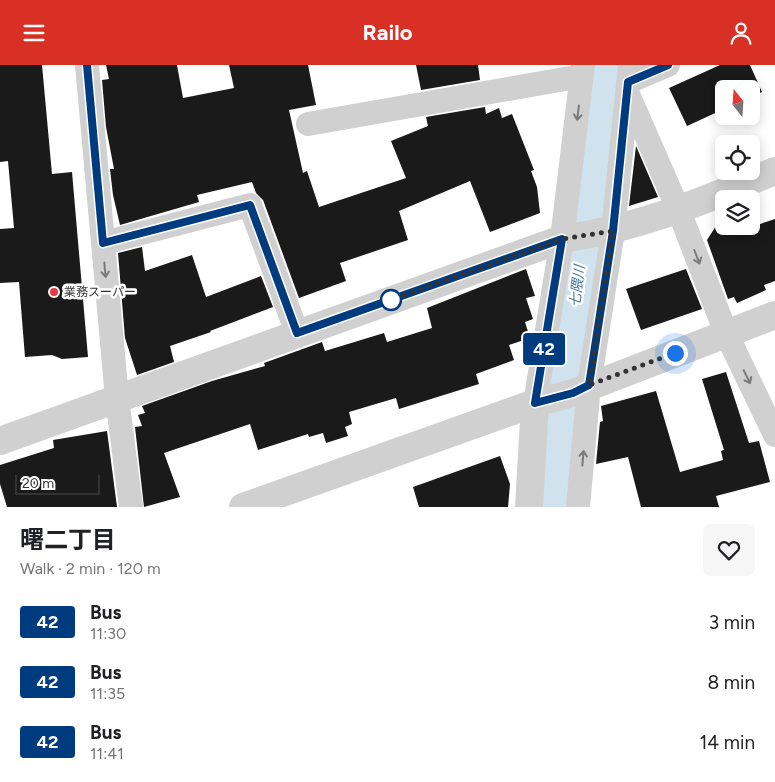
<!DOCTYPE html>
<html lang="en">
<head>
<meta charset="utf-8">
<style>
	:root { --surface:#fff; --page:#f6f6f6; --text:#202124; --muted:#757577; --accent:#d93025 }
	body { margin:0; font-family:Figtree,"Noto Sans JP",sans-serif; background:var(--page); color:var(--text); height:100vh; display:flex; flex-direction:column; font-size:19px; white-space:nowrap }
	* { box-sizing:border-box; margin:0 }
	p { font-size:16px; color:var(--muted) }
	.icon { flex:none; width:28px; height:28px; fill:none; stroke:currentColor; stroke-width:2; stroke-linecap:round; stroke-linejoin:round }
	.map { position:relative; height:442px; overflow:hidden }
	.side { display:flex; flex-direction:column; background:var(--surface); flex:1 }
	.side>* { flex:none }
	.badge { padding:0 10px; border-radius:4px; font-size:18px; line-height:32px }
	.needle { width:32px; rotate:343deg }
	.fabs { position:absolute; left:715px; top:15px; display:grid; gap:10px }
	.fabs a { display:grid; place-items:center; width:45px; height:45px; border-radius:8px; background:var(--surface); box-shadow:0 2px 12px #0003; font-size:25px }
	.scale { position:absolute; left:15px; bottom:12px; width:85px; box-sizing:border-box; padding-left:5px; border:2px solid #333; border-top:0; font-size:14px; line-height:18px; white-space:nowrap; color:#333; -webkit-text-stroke:4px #fff; paint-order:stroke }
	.you { position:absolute; width:25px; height:25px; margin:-12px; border:4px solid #fff; border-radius:50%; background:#1a73e8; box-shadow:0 0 0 8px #1a73e833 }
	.map>.badge { position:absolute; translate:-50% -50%; box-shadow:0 0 0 2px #fff }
	.round { display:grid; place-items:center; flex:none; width:52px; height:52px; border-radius:8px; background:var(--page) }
	.headline { display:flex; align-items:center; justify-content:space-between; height:85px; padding:0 20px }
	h1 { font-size:24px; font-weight:700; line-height:38px }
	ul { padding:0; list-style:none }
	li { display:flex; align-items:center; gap:15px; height:60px; padding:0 20px }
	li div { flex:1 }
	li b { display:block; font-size:19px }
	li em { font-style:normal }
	li .badge { min-width:55px; font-weight:700; text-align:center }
	header { display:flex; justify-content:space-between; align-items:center; height:65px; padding:0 20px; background:var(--accent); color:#fff; font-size:22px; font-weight:700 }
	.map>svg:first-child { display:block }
	.water { fill:#cfe2ee }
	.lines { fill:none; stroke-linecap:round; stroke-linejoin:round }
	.river { stroke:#cfe2ee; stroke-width:51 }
	.building { fill:#1a1a1a }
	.minor { stroke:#d0d0d0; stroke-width:24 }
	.tertiary { stroke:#d0d0d0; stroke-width:28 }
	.oneway { stroke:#7a7a7a }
	.line-casing { stroke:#fff; stroke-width:11 }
	.line { stroke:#003b80; stroke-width:8 }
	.walk { stroke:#333; stroke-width:5; stroke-dasharray:0 9 }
	.poi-dot { fill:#e63946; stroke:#fff; stroke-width:2 }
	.stop-dot { fill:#fff; stroke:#003b80; stroke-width:2.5 }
	.labels { text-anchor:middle; stroke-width:5; stroke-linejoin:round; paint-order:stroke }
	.poi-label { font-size:12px; fill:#333; stroke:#fff; text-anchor:start }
	.water-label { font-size:14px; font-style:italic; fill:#3f7597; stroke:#fff }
</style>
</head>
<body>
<header><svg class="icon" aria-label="menu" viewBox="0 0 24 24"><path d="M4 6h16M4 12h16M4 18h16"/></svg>Railo<svg class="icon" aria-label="person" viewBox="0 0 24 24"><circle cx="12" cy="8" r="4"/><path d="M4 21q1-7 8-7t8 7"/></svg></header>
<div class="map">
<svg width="775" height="442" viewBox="0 0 775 442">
	<rect width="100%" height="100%" fill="#fff"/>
	<path class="water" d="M591,0H615L600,146H577Z
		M589,193L582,283L555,290L568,198Z"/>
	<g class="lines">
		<path class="river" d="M550,442C567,295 587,148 601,0"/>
	</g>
	<path class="building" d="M0,0H42L52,109L72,107L88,292L62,294L52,290L25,292L19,217L0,218V164L14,163L8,96L0,97Z
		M106,0H177L183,33L234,23L229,0H308L316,40L289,45L303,108L307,106L319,142L406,113L391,76L428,61L426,52L485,42L486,49L499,43L502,53L512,49L534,105L531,106L537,122L540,148L490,167L470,116L399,146L408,175L340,198L346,216L299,233L263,135L256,128L252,117L197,130L199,137L120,160L113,130L110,104H114L106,62L102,15L109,14Z
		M416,0H478L480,15L421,25Z
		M720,0H750L762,27L751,32V24H724V44L687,61L669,23Z
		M636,81L658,132L629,141Z
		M775,154V216L764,220L766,225L737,238L734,232L728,234L707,175L716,161H754Z
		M142,182L145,206L192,190L206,232L261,211L273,242L210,266L211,267L170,281L174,297L137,310L125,273L118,188Z
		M526,204L535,231L526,233L533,254L525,257L530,273L509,280L514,295L476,309L479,319L399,344L396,333L349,347L352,359L345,362L348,371L326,378L323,368L309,372L308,369L258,385L250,359L164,388L180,432L144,442L135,362L142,361L138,350L145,348L142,341L212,316L265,301L264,298L322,277L325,286L384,268L387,277L432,263L427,243Z
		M686,204L702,244L641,265L626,224Z
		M726,307L749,378L759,376L770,417L716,431L719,442H641L628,392L596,399L600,357L603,356L601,341L656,326L680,407L723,395L721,386L724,385L702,314Z
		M107,366L117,442H7L0,419V400L54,383L53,375Z
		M500,391L510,419L508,442H419L413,422Z"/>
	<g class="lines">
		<path class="minor" d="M87,0L117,333L131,442
			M628,17L668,0
			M628,29L679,146L726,268L775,370
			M308,59L582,11
			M103,178L250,140L297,268
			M535,338L562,174L583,0
			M578,442L589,320L613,166L630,0"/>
		<path class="tertiary" d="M0,376L562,174C640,163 703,136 775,106
			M243,442L535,338L573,328L775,250
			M529,442L535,338"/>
	</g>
	<defs><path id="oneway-shaft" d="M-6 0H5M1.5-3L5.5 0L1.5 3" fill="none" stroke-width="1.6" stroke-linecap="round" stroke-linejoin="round" transform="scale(1.25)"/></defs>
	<g class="oneway">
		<use href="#oneway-shaft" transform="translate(578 48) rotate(97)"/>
		<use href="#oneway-shaft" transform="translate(697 192) rotate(69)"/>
		<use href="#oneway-shaft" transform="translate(105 205) rotate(85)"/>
		<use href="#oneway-shaft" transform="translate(747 312) rotate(64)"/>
		<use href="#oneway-shaft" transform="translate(583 393) rotate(-85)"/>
	</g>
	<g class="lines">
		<g class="line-casing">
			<path id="line" d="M87,0L103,178L250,140L297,268L562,174L535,338L573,328L589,320L613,166L628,17L668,0"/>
		</g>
		<use href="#line" class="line"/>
		<path class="walk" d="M391,235L385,237L562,174L613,166L589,320L675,288"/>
	</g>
	<circle class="poi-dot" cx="54" cy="227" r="5"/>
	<circle class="stop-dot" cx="391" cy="235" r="10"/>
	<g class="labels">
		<g class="poi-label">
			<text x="64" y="231">業務スーパー</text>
		</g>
		<g class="water-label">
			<text transform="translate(577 221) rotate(-83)" y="5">七隈川</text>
		</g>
	</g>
</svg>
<div class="fabs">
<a><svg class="needle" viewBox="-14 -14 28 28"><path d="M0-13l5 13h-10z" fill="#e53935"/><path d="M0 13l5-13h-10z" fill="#757577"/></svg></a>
<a><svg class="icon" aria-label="locate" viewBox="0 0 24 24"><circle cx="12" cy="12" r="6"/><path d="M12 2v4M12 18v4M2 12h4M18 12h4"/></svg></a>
<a><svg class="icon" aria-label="layers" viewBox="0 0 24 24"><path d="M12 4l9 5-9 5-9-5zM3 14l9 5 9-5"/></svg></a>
</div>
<div class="scale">20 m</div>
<div class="you" style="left:675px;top:288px"></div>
<b class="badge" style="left:544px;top:284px;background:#003b80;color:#fff">42</b>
</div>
<section class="side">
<div class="headline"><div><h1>曙二丁目</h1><p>Walk · 2 min · 120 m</p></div><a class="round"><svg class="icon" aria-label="heart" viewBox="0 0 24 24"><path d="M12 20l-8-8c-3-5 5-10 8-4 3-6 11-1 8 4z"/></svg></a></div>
<ul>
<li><span class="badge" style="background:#003b80;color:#fff">42</span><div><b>Bus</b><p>11:30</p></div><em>3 min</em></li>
<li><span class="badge" style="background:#003b80;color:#fff">42</span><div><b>Bus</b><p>11:35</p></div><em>8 min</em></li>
<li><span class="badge" style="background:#003b80;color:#fff">42</span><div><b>Bus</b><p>11:41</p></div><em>14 min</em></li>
</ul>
</section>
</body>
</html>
